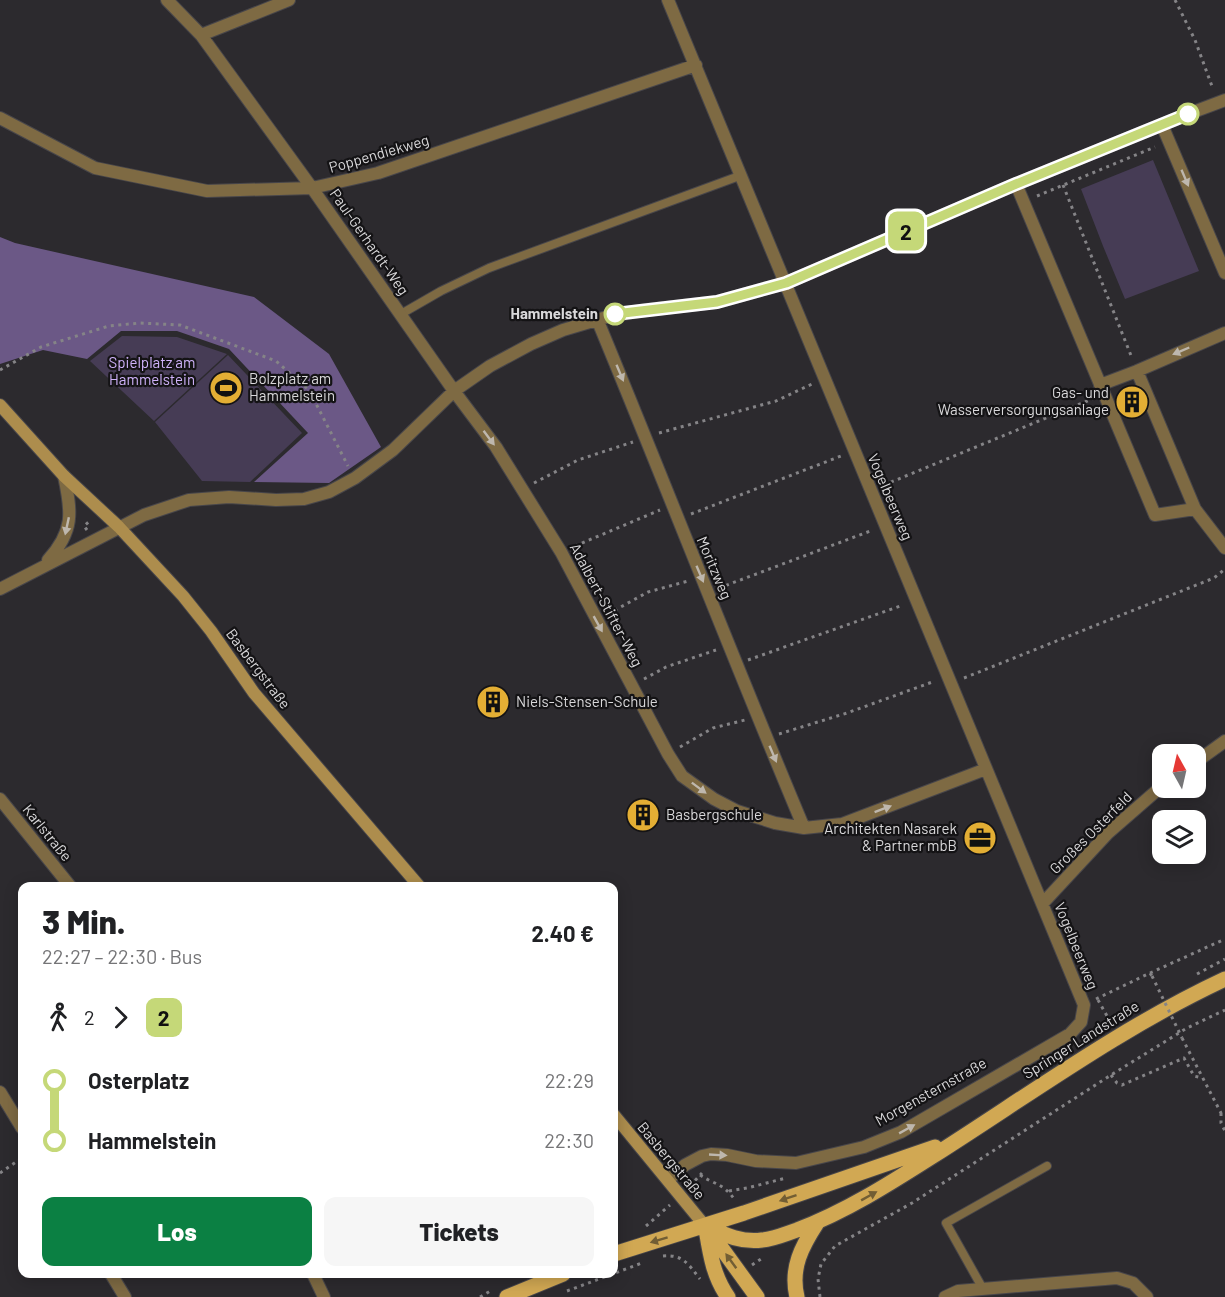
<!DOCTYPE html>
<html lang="de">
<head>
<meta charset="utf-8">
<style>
	:root { --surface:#fff; --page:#f6f6f6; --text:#202124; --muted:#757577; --accent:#0b8043 }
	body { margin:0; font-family:Barlow,sans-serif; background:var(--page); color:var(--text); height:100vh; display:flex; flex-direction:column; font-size:22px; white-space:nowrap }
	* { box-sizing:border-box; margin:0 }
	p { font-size:20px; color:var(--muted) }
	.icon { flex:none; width:33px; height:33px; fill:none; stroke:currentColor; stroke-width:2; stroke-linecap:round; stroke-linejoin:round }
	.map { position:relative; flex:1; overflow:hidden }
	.drawer { position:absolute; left:18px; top:882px; width:600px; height:396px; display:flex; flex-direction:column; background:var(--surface); border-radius:12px; box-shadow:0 3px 15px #0003 }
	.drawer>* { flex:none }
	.badge { padding:0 12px; border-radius:9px; font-size:21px; line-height:39px }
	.needle { width:39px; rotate:352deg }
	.tools { position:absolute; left:1152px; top:744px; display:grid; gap:12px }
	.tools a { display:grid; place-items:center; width:54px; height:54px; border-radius:12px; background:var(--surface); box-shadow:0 3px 15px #0003; font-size:30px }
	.map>.badge { position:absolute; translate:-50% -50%; box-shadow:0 0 0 3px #fff }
	.legs { display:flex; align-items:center; gap:9px; height:66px; padding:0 24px; font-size:20px }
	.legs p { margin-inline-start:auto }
	.headline { display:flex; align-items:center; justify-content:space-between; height:102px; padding:0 24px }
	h1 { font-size:33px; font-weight:800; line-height:45px }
	.cta { display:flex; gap:12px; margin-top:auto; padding:12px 24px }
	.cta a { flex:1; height:69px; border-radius:12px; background:var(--accent); color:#fff; font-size:24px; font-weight:800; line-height:69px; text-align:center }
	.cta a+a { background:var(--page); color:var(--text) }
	ul { padding:0 24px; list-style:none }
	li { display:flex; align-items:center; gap:21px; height:60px; font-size:22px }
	li i { display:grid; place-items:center; width:9px; height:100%; margin:0 8px; background:currentColor }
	li i::after { content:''; width:15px; height:15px; margin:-8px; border:4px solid; border-radius:50%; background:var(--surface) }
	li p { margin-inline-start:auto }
	li:first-child i { background:linear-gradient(#0000 50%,currentColor 0) }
	li:last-child i { background:linear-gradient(currentColor 50%,#0000 0) }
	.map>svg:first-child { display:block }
	.green { fill:#463c55 }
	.forest { fill:#6b5886 }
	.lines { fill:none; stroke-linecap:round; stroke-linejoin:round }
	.lane-casing { stroke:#48464a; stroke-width:10 }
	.street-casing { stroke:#48464a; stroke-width:14 }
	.secondary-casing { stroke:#48464a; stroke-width:14 }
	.primary-casing { stroke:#48464a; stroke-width:17 }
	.path { stroke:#858487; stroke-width:3; stroke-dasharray:3 4.5; stroke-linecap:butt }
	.lane { stroke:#7e6a43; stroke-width:8 }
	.street { stroke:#7e6a43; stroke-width:12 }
	.secondary { stroke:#ad8d4d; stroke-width:12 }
	.primary { stroke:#d1a853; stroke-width:15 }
	.path-bridge { stroke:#858487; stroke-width:3; stroke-dasharray:3 4.5; stroke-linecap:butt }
	.oneway { fill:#beb7ad }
	.oneway2 { fill:#725e34 }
	.line-1-casing { stroke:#fff; stroke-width:14 }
	.line-1 { stroke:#c5d878; stroke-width:9 }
	.stop-1-dot { fill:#fff; stroke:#c5d878; stroke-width:3 }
	.labels { text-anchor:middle; stroke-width:4.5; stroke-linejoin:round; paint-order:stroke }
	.street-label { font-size:15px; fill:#d9d8da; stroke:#141315 }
	.stop-label { font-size:15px; font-weight:bold; fill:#d9d8da; stroke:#141315; text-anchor:end }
	.park-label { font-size:15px; fill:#d0b3fb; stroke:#141315 }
	.poi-label { font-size:15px; fill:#d9d8da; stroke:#141315; text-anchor:start }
</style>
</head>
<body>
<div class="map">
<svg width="1225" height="1297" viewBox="0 0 1225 1297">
	<rect width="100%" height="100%" fill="#2c2a2e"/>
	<path class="green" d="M1153,160L1199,271L1125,299L1103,246L1081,189Z
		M122,336L177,337L227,354L154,421L90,361Z
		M228,355L302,433L250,482L202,481L155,422Z"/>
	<path class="forest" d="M0,237L15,243L254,297L329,354L381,447L329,483L254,482L308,433L229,349L177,331H121L87,359L43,350L0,364Z"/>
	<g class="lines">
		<g class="lane-casing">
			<path id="lane" d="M401,314L441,291L489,268L742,175
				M983,1289L946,1223L1047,1166"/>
		</g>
		<g class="street-casing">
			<path id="street" d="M167,0L201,35L312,188L454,391L496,447L561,552L668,754L682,776L714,799L737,811L775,823L804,828L842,824L986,769
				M201,35L289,0
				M0,118L95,168L207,191L312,188L378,173L696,65
				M1162,125L1225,273
				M1016,184L1155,515L1195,509
				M597,319C667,488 733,659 804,828
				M1137,371L1225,333
				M1100,385L1137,371L1195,509L1225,548
				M48,560C74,531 72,513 64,476
				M0,589L144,515L189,500L229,497L276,500L304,499L329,492L355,478L393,450L454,391L490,366L531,344L563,330L610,316L646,310L717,302L786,283L1016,184L1188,114L1225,100
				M1196,762L1225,741
				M0,799L70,886
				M1043,903L1108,833L1162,786
				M0,1092L22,1128
				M668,1180L685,1165L702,1156L711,1154L727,1155L756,1161L796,1163L864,1147L901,1132L1070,1034L1081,1022L1084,1005L668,0
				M111,1274L125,1297
				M313,1274L324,1297
				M945,1297L958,1291L1117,1278L1133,1283L1147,1297"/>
		</g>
		<g class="secondary-casing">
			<path id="secondary" d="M0,405L64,476L119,527L183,596L211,631L254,693L419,886
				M614,1115L705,1226"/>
		</g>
		<g class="primary-casing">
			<path id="primary" d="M705,1226C723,1234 741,1243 762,1240C774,1239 785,1234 797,1230C845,1212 889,1184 933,1156C1029,1095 1122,1027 1225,979
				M707,1228L757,1297
				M706,1229C710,1253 713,1276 728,1297
				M614,1254L744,1213L935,1147
				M507,1297L563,1274
				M797,1297C790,1268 802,1246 817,1223"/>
		</g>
		<path class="path" d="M1175,0L1195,40L1213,89
			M1063,185L1132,358
			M1037,196L1155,147
			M0,370L41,347L109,326L140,323L180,325L276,361L309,390L348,466
			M659,433L776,401L812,384
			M534,483L578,460L633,442
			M884,485L1092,399
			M691,514L841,456
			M87,530L84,526L91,520
			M575,546L660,510
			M719,588L873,530
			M608,614L648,592L688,581
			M748,660L903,605
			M964,678L1214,578L1225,569
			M644,679L666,667L716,650
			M779,734L847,713L935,681
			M680,747L713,728L745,720
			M1150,973L1225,939
			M1197,974L1225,959
			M1096,999L1150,973L1152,976
			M1098,1000L1111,1023
			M1182,1038L1221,1113L1225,1115
			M1111,1075L1117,1083L1122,1085L1184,1058L1194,1076L1202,1078
			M1221,1113V1123L1225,1131
			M0,1173L22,1158
			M700,1175C715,1185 723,1183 735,1200
			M690,1186L702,1173
			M729,1191L747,1188L786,1178
			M646,1226L670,1205
			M663,1256C683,1254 689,1265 700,1279
			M752,1265L764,1257
			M567,1291L642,1263
			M480,1297L492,1290
			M820,1297L818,1279L821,1264L835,1246L912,1203L1111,1075L1187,1028L1225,1010"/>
		<use href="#lane" class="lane"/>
		<use href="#street" class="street"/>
		<use href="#secondary" class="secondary"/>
		<use href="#primary" class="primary"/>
		<path class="path-bridge" d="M1152,976L1182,1038"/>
	</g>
	<defs><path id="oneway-solid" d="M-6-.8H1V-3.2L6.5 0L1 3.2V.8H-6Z" transform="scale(1.5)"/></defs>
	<g class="oneway">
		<use href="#oneway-solid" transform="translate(1185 178) rotate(67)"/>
		<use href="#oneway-solid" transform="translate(1181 351) rotate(157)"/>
		<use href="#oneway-solid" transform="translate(620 373) rotate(67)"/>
		<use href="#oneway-solid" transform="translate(489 438) rotate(53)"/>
		<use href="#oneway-solid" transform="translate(67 526) rotate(102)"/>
		<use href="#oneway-solid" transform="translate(700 574) rotate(67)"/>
		<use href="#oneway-solid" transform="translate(598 624) rotate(61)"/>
		<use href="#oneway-solid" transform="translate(773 754) rotate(67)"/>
		<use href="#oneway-solid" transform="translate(699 788) rotate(37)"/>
		<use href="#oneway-solid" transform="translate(883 809) rotate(-21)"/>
		<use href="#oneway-solid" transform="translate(907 1129) rotate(-29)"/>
		<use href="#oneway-solid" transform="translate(718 1155) rotate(3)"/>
	</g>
	<g class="oneway2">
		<use href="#oneway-solid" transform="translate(869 1196) rotate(-29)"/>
		<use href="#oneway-solid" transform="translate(788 1198) rotate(161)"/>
		<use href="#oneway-solid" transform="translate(659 1240) rotate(163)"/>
		<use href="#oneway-solid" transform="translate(731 1261) rotate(-126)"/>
	</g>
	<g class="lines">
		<g class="line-1-casing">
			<path id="line-1" d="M615,314L717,302L786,283L1016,184L1188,114"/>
		</g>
		<use href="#line-1" class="line-1"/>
	</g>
	<defs>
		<g id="stadium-disc" transform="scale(1.725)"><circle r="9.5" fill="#e3ae34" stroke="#141315"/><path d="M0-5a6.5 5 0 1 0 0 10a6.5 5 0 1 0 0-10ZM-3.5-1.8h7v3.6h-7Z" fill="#111"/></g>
		<g id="building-disc" transform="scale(1.725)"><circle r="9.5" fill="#e3ae34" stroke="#141315"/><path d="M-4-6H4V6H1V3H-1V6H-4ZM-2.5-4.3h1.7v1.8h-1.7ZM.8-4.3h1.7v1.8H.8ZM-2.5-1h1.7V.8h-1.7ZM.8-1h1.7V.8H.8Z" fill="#111"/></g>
		<g id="office-disc" transform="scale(1.725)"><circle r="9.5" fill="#e3ae34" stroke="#141315"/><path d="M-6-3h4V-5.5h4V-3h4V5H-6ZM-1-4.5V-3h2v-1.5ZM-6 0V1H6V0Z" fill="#111"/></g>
	</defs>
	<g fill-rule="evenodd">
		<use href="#stadium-disc" x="226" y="388"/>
		<use href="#building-disc" x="1132" y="402"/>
		<use href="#building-disc" x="493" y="702"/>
		<use href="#building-disc" x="643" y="815"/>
		<use href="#office-disc" x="980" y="838"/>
	</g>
	<g class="stop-1-dot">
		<circle cx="1188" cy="114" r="10"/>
		<circle cx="615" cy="314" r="10"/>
	</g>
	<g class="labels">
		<g class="street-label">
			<text transform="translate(379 154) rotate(-16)" y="5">Poppendiekweg</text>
			<text transform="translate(369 242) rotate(55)" y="5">Paul-Gerhardt-Weg</text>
			<text transform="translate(890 497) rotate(67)" y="5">Vogelbeerweg</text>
			<text transform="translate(714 568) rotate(67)" y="5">Moritzweg</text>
			<text transform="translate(606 605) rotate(62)" y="5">Adalbert-Stifter-Weg</text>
			<text transform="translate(258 669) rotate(53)" y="5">Basbergstraße</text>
			<text transform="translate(47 833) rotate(51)" y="5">Karlstraße</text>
			<text transform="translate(1091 833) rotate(-45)" y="5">Großes Osterfeld</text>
			<text transform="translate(1076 946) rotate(68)" y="5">Vogelbeerweg</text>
			<text transform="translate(1081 1040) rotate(-32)" y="5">Springer Landstraße</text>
			<text transform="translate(931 1092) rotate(-29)" y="5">Morgensternstraße</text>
			<text transform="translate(671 1161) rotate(50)" y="5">Basbergstraße</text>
		</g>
		<g class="stop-label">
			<text x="598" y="319">Hammelstein</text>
		</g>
		<g class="park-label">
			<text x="152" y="368">Spielplatz am<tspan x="152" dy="17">Hammelstein</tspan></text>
		</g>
		<g class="poi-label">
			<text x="249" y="384">Bolzplatz am<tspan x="249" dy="17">Hammelstein</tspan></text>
			<text x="1109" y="398" text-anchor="end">Gas- und<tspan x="1109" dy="17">Wasserversorgungsanlage</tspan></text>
			<text x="516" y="707">Niels-Stensen-Schule</text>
			<text x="666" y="820">Basbergschule</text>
			<text x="957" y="834" text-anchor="end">Architekten Nasarek<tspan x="957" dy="17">&amp; Partner mbB</tspan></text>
		</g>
	</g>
</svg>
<div class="tools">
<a><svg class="needle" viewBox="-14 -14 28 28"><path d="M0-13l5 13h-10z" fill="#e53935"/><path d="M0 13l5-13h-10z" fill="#757577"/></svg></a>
<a><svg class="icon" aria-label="layers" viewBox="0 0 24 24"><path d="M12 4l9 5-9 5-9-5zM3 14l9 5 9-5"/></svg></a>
</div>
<b class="badge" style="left:906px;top:231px;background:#c5d878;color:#111">2</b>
<section class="drawer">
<div class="headline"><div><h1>3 Min.</h1><p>22:27 – 22:30 · Bus</p></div><b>2.40 €</b></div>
<div class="legs"><svg class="icon" aria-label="walk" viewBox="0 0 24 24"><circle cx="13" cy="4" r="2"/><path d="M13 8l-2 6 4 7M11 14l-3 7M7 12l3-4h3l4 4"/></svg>2<svg class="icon" aria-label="forward" viewBox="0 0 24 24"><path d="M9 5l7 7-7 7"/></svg><b class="badge" style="background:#c5d878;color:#111">2</b></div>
<ul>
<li><i style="color:#c5d878"></i><b>Osterplatz</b><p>22:29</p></li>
<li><i style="color:#c5d878"></i><b>Hammelstein</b><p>22:30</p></li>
</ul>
<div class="cta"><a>Los</a><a>Tickets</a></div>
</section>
</div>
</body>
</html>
